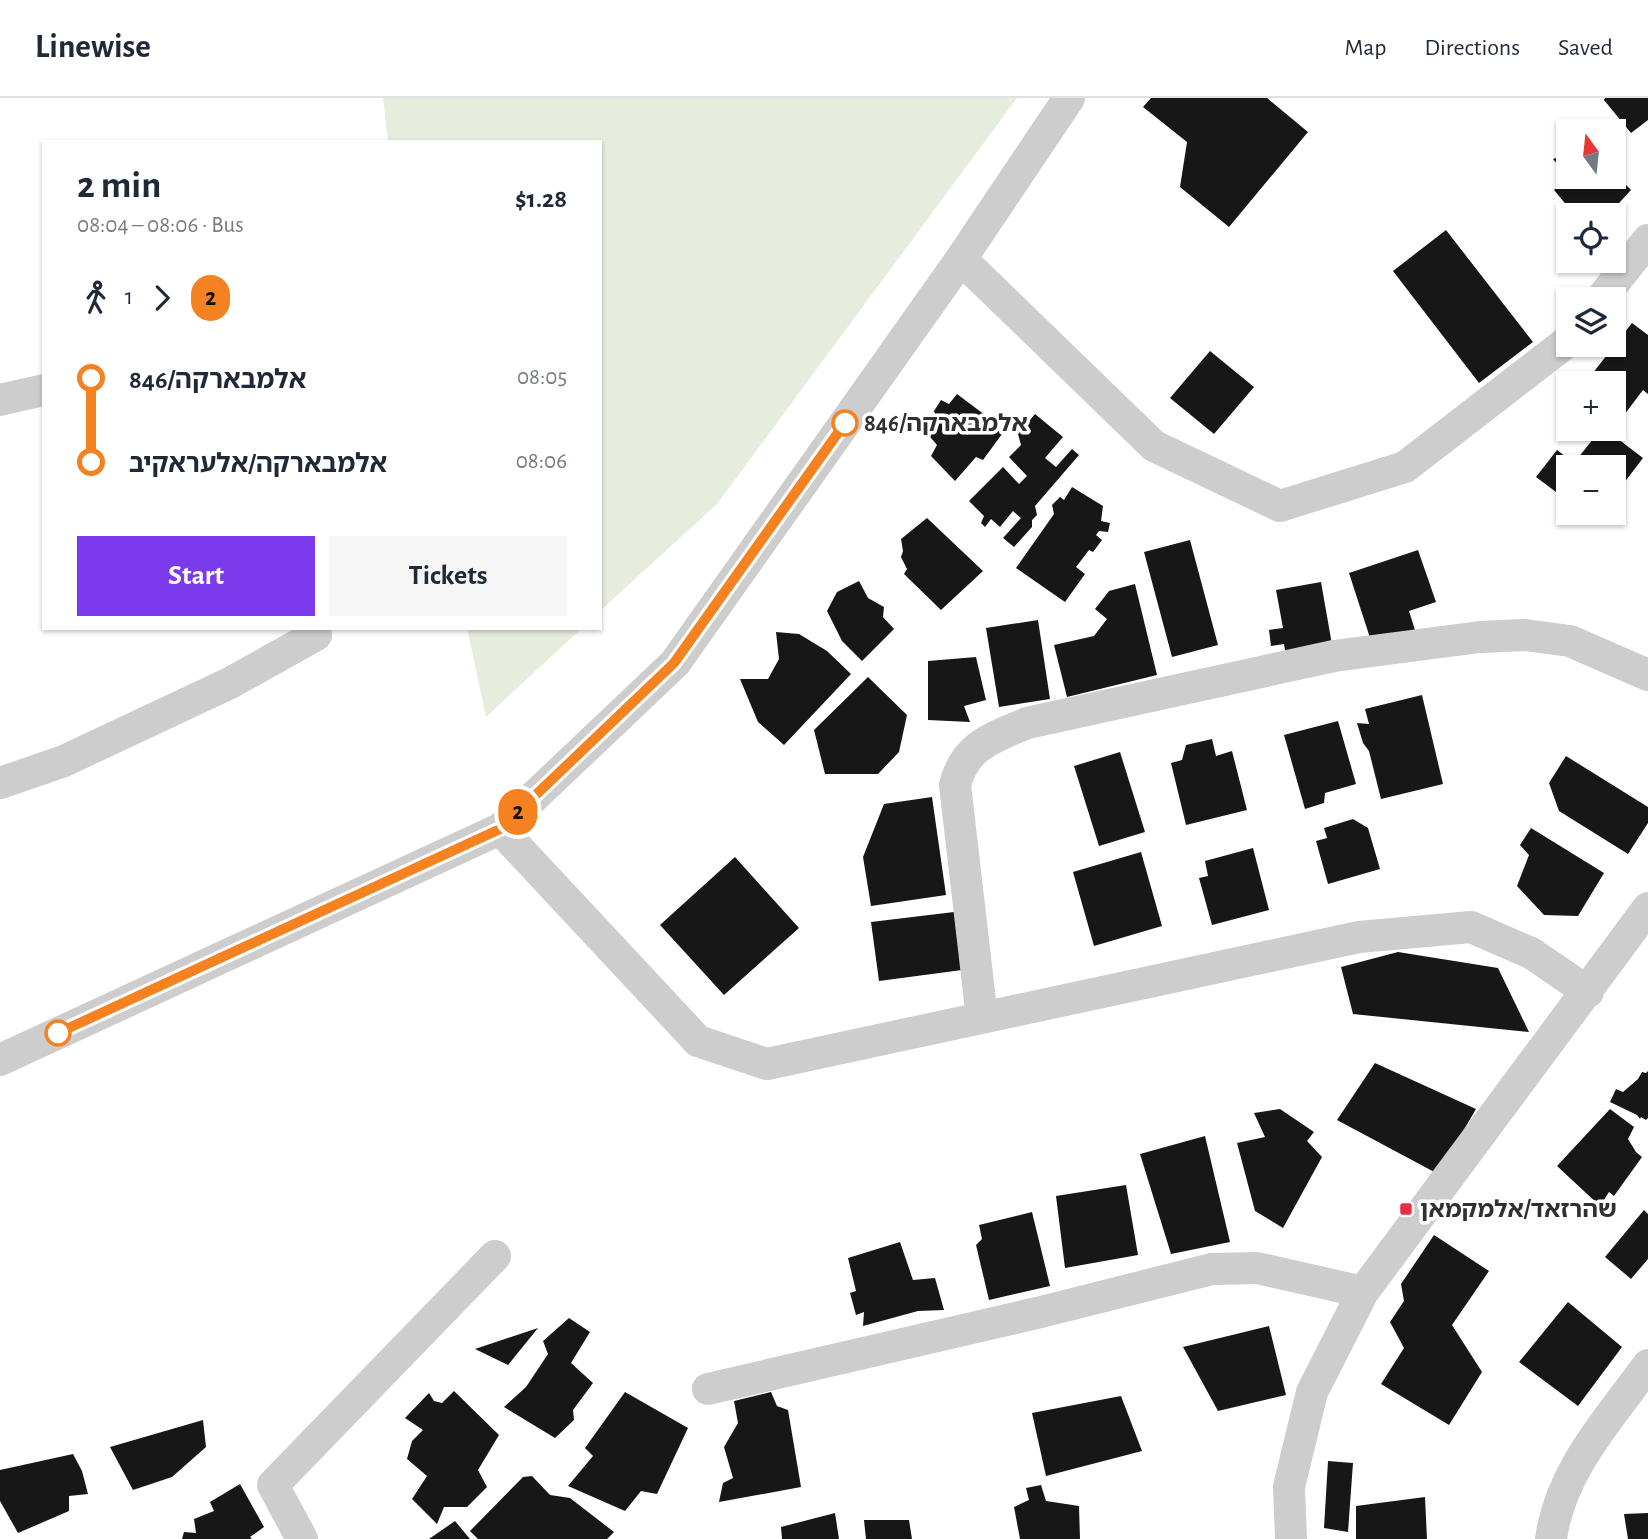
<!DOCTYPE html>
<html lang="en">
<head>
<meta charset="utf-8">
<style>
	:root { --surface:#fff; --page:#f6f6f7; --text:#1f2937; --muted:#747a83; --line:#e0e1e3; --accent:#7c3aed }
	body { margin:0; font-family:"Alegreya Sans","Noto Sans Hebrew",sans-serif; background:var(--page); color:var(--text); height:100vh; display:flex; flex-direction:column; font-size:26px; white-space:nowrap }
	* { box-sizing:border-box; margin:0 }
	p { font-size:23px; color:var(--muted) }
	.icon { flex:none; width:38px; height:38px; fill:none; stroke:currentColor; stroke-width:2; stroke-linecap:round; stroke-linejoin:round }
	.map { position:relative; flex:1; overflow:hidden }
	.drawer { position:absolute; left:42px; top:42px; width:560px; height:490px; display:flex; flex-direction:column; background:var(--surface); border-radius:0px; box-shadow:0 2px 5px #0004 }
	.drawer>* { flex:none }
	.badge { padding:0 14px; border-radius:23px; font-size:24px; line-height:46px }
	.needle { width:46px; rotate:345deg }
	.buttons { position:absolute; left:1556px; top:21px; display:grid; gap:14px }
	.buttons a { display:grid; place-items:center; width:70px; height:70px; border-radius:0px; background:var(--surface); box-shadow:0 2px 5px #0004; font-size:35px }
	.map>.badge { position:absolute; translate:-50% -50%; box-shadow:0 0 0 4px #fff }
	.legs { display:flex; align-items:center; gap:10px; height:77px; padding:0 35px; font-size:23px }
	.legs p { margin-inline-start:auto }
	.summary { display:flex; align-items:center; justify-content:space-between; height:119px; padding:0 35px }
	h1 { font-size:38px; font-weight:700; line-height:52px }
	.button { display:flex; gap:14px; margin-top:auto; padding:14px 35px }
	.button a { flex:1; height:80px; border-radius:0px; background:var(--accent); color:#fff; font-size:28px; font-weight:700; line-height:80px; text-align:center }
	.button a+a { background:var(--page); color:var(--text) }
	ul { padding:0 35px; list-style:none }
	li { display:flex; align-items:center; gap:24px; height:84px; font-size:26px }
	li i { display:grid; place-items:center; width:10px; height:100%; margin:0 9px; background:currentColor }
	li i::after { content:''; width:18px; height:18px; margin:-9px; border:5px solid; border-radius:50%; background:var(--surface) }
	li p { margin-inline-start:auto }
	li:first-child i { background:linear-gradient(#0000 50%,currentColor 0) }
	li:last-child i { background:linear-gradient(currentColor 50%,#0000 0) }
	header { display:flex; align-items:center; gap:42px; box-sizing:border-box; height:98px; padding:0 35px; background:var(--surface); border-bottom:2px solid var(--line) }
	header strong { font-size:33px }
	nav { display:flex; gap:38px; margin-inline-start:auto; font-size:24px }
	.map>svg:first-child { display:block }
	.green { fill:#e7edde }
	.building { fill:#171717 }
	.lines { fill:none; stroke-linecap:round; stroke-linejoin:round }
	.street { stroke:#cdcdcd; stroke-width:32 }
	.line-1-casing { stroke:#fff; stroke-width:16 }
	.line-1 { stroke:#f58220; stroke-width:10 }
	.stop-1-dot { fill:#fff; stroke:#f58220; stroke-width:3.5 }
	.poi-dot { fill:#eb2f43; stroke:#fff; stroke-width:2.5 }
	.labels { text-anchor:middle; stroke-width:7; stroke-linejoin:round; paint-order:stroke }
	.stop-label { font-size:24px; font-weight:bold; fill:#303030; stroke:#fff; text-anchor:start }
	.poi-label { font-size:24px; font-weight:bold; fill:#303030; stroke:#fff; text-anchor:start }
</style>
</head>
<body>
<header>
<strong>Linewise</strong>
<nav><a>Map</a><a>Directions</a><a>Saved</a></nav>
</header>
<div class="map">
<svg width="1648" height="1441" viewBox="0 0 1648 1441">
	<rect width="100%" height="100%" fill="#fff"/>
	<path class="green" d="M383,0H1017L717,406L600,513V44H388Z
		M467,530H582L486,619Z"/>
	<path class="building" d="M1151,0H1267L1308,34L1229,129L1180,89L1187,44L1143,9Z
		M1605,0H1648V22L1631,35L1604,2Z
		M1568,42V79L1553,61L1566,57L1563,47Z
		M1614,75L1631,92L1608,117H1594L1587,111L1574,116L1554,92L1570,79H1614Z
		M1446,132L1533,244L1479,285L1393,173Z
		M1632,225L1648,237V296L1643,292L1624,317L1614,309V285H1585Z
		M1210,253L1254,289L1214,336L1170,300Z
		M957,296L1005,332L983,362L976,359L955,383L931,358L937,347L925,333L937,323L934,313L941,302L949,306Z
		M1035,316L1063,339L1045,360L1056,369L1072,351L1079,357L1035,408L1037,417L1032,422V429L1014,449L1003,440L1021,420L1013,413L1000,429L991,421L985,429L981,425L984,418L969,403L1003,369L1019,386L1027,378L1009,359L1021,347L1018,336Z
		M1601,331H1605L1643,360L1614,398V369H1568V403L1536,379L1557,352L1574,365Z
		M1072,389L1103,408L1101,423L1110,425L1108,434L1099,433L1096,437L1102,442L1093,454L1089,452L1076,469L1085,476L1065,504L1016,470L1054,416L1052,407L1060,399L1064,402Z
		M927,420L983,473L941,512L904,476L907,471L901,459L903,453L901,441Z
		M1190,442L1218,547L1172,559L1144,454Z
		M1418,452L1436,504L1409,513L1415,532L1372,546L1349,475Z
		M859,483L868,500L884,509L883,519L894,531L862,563L842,543L827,513L837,494Z
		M1321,484L1334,558L1287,565L1284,546L1271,548L1269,532L1283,530L1276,492Z
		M1135,486L1157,577L1067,599L1054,547L1094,538L1107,521L1095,511L1109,493Z
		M1038,522L1050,601L999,609L986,530Z
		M776,534L799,536L827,553L851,576L784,647L758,624L740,581H768L779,561Z
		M976,559L986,602L964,608L970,624L928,622V563Z
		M868,579L907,617L899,654L878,676H825L814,632Z
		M1422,597L1443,686L1381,701L1369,653L1363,645L1357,625L1369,626L1365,611Z
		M1338,623L1356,686L1325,695L1324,705L1305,711L1284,637Z
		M1212,641L1216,658L1232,653L1247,712L1186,727L1171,665L1182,662L1186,647Z
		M1120,654L1145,734L1099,748L1074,668Z
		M1566,658L1648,709V725L1628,756L1559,713L1549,685Z
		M932,699L946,797L871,808L863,759L884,706Z
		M1353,721L1368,730L1380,771L1328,786L1316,743L1327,740L1324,730Z
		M1531,730L1604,775L1578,818L1544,817L1517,788L1529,757L1520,747Z
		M1253,750L1269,812L1212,827L1199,780L1208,778L1205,763Z
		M1141,754L1162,828L1094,848L1073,774Z
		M735,759L799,830L724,897L660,827Z
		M954,814L962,872L879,883L871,824Z
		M1398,854L1498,870L1529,934L1353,916L1341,869Z
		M1375,965L1476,1011L1438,1076L1337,1022Z
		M1648,973V1020L1646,1022L1641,1019L1640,1021L1637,1017L1610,1004L1616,991L1623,994L1638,981L1642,974L1646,975Z
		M1280,1011L1314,1034L1307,1043L1322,1059L1283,1130L1255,1113L1237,1045L1265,1039L1254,1015Z
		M1610,1011L1634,1029L1628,1041L1636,1054L1642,1059L1614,1098L1609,1094L1600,1108L1557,1068Z
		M1205,1038L1230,1144L1171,1156L1140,1056Z
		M1126,1087L1138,1157L1065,1170L1056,1098Z
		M1644,1112L1648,1116V1161L1631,1181L1605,1159Z
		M1032,1114L1050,1188L989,1202L976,1147L982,1141L979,1127Z
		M1434,1137L1489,1173L1452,1227L1482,1274L1449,1327L1381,1286L1404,1250L1390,1224L1404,1203L1401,1186Z
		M900,1144L913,1182L935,1180L944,1212L918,1213L863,1228L864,1214L856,1217L850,1195L856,1193L848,1160Z
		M1568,1204L1622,1249L1578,1308L1519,1264Z
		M569,1220L590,1234L571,1265L593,1285L573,1312L574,1322L555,1340L504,1309L526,1289L548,1256L543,1243Z
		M1269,1228L1286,1297L1218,1313L1183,1249Z
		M538,1230L508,1267L475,1251Z
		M454,1293L499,1337L478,1372L487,1389L467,1409H444L437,1426L412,1401L427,1378L407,1361L412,1343L423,1332L405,1320L429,1295L434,1303L442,1305Z
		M625,1294L688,1330L657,1396L641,1393L625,1413L568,1388L593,1358L585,1350Z
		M771,1294L777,1308L788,1312L801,1389L719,1404L723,1385L733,1380L724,1349L738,1325L734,1303Z
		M1121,1298L1142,1353L1046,1378L1032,1315Z
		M203,1322L206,1349L172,1379L133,1392L110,1349Z
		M73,1356L82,1373L88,1396L69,1398V1413L18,1435L0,1403V1372Z
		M1328,1363L1353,1365L1348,1434L1324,1430Z
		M532,1378L550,1397L570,1400L614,1434L607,1441H478L470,1433L523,1379Z
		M240,1386L264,1429L250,1439L252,1441H182L184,1434L196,1435L194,1421L214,1413L210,1404Z
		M1041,1387L1046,1403L1079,1408L1080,1441H1020L1014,1409L1029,1402L1026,1390Z
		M1425,1399L1427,1441H1356V1408Z
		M835,1415L839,1441H782L781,1429Z
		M1648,1415V1441H1628L1624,1416Z
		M864,1422H909L912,1441H866Z
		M455,1423L470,1441H429Z"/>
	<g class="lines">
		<path class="street" d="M961,161L1154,348L1280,408L1405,369L1568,243
			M1601,201L1648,142
			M0,302L44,292
			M0,685L64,663L230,585L316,537
			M500,731L698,943L767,966L1359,839L1471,829L1531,855L1588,894
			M982,920L955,687C965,647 993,640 1027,625L1334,558L1480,539L1525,537L1570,543L1648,577
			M0,962L500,731L675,565L961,161L1069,0
			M708,1291L1041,1214L1212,1171L1257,1170L1363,1194
			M302,1441L273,1387L495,1158
			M1291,1441L1289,1389L1312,1294L1363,1194L1648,810
			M1551,1441C1560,1373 1609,1321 1648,1267"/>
	</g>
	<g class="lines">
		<g class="line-1-casing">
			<path id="line-1" d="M58,935L500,731L674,565L845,325"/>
		</g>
		<use href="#line-1" class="line-1"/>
	</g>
	<g class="stop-1-dot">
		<circle cx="845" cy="325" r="12"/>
		<circle cx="58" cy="935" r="12"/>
	</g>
	<rect class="poi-dot" x="1399" y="1104" width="14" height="14" rx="3.5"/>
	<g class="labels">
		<g class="stop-label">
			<text x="864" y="333">אלמבארקה/846</text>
		</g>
		<g class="poi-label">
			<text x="1420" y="1119">שהרזאד/אלמקמאן</text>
		</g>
	</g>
</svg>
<div class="buttons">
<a><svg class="needle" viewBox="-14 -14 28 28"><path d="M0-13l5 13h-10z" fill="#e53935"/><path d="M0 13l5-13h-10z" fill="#747a83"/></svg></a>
<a><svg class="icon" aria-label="locate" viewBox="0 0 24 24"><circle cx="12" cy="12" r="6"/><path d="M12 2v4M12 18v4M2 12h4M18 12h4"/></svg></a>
<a><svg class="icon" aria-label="layers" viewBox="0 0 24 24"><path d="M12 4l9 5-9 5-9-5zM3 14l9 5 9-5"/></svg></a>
<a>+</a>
<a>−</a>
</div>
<b class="badge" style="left:518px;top:714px;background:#f58220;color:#111">2</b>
<section class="drawer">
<div class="summary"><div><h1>2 min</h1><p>08:04 – 08:06 · Bus</p></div><b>$1.28</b></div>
<div class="legs"><svg class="icon" aria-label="walk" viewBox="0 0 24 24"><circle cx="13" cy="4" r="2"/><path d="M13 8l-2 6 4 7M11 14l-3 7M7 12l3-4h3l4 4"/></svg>1<svg class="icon" aria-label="forward" viewBox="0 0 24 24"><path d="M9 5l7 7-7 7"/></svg><b class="badge" style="background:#f58220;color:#111">2</b></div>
<ul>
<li><i style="color:#f58220"></i><b>אלמבארקה/846</b><p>08:05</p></li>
<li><i style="color:#f58220"></i><b>אלמבארקה/אלעראקיב</b><p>08:06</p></li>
</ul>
<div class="button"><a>Start</a><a>Tickets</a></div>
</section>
</div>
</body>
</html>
